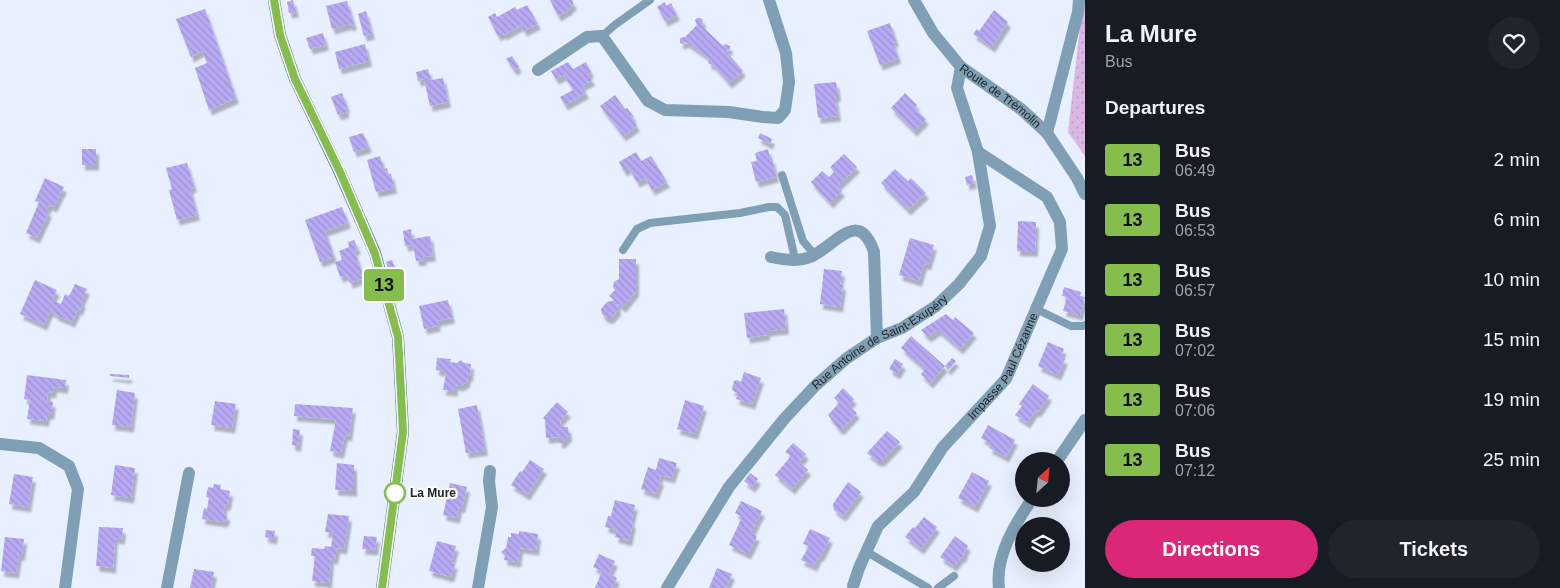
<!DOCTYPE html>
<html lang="en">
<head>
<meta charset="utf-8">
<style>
	:root { --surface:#171b24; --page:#20242c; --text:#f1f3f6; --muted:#9ea1a6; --accent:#db2777 }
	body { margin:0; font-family:Arial,sans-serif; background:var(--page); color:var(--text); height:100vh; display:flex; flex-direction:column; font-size:19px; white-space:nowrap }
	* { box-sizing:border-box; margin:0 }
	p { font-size:16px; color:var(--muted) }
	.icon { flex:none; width:28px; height:28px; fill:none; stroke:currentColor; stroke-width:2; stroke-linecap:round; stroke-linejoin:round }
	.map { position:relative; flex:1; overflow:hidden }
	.side { display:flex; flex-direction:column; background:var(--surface); width:475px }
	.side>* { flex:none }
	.badge { padding:0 10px; border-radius:4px; font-size:18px; line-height:32px }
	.needle { width:32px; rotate:27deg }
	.buttons { position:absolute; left:1015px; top:452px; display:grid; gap:10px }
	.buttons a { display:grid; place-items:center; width:55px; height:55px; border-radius:50%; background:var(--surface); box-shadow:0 5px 20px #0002; font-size:25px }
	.map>.badge { position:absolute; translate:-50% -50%; box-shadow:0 0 0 2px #fff }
	h2 { padding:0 20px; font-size:19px; line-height:45px }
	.round { display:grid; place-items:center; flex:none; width:52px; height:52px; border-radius:26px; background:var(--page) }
	.head { display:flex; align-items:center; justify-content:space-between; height:85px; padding:0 20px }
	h1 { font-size:24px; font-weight:800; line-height:38px }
	.primary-button { display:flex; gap:10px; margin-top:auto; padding:10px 20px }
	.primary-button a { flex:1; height:58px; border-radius:30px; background:var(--accent); color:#fff; font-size:20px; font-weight:800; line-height:58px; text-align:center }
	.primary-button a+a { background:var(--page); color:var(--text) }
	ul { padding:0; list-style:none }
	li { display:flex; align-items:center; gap:15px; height:60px; padding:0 20px }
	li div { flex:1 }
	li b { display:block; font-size:19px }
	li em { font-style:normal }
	li .badge { min-width:55px; font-weight:700; text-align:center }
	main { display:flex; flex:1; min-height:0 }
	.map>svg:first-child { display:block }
	.grass { fill:url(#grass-dots) }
	.building { fill:url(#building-back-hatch); filter:url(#shadow) }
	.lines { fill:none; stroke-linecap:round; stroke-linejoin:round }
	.service { stroke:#7f9fb4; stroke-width:8 }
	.minor { stroke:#7f9fb4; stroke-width:12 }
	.tertiary { stroke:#7f9fb4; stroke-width:12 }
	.secondary { stroke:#477797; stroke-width:12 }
	.line-casing { stroke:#fff; stroke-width:11 }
	.line { stroke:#85be4c; stroke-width:8 }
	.stop-dot { fill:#fff; stroke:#85be4c; stroke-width:2.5 }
	.labels { text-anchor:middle; stroke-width:4.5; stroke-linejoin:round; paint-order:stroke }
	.street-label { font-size:12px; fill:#212429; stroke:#fdfdfd }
	.stop-label { font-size:12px; font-weight:bold; fill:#212429; stroke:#fdfdfd; text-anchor:start }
</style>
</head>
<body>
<main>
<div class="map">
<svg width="1085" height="588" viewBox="0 0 1085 588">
	<defs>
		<pattern id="grass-dots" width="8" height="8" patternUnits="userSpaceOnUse" patternTransform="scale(1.25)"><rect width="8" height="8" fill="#dbb8e3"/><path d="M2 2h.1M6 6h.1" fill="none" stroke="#bc9ec3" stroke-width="1.8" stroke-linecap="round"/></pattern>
		<pattern id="building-back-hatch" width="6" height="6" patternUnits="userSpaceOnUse" patternTransform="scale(1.25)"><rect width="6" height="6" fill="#b7a9f3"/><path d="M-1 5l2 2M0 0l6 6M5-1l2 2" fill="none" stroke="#9d91d0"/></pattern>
		<filter id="shadow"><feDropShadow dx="3" dy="5.5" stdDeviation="1" flood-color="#0004"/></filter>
	</defs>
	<rect width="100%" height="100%" fill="#e8f0ff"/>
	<path class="grass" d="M1083,0H1085V156L1068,132Z"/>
	<path class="building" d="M293,0L296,12L289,13L287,2Z
		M550,0H572L574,5L569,8L570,9L558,16Z
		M347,1L354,25L350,26V24L332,29L326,6Z
		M665,2L666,6L671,3L677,15L665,21L657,7Z
		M527,5L538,24L524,31L521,25L504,35L503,33L498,36L488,17L495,13L497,17L515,7L517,10Z
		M205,9L236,98L209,110L195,68L207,63L202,51L191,57L176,19Z
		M994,10L1008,22L992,47L973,34L977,29L979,31Z
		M366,11L372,34L364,36L358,14Z
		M697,18H700L702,19L703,23L701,25L723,46L725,44L730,46V49L726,51L743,71L729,83L713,65L709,64L708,61L709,58L686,42L683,44L680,43V38L685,37L697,25L695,20Z
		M890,23L896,41L893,42L898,58L880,65L867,31Z
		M323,33L326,45L310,49L306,38Z
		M365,44L369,61L339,69L335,52Z
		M512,56L519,67L514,70L506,59Z
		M568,62L573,69L586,62L591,72L588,74L592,80L582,86L586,93L565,105L560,97L573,90L564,75L556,79L551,71Z
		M428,69L431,80L443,78L448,102L430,106L424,79L418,81L416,72Z
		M836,82L838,96H835L838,116L818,118L814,84Z
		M342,93L347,107L345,108L347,112L338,115L331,97Z
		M905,93L917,105L914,108L926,119L914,131L891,108Z
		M615,95L625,109L627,108L634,117L632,118L637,126L623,136L600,106Z
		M363,133L369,147L354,152L349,137Z
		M760,133L772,139L770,144L758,138Z
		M82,149H96V165H82Z
		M768,149L770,158H772L776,177L756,182L751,162L757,161L755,153Z
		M636,152L641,161L651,156L667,182L652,190L645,178L637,182L629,168L624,171L619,162Z
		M844,154L857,167L837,186L842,191L830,203L811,182L822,171L829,177L834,172L830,167Z
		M380,156L384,169L387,168L388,174H391L394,188L376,192L367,160Z
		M187,163L194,187L190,188L197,215L177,220L169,190L172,189L166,168Z
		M895,169L908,181L911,178L926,193L908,210L881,183Z
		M972,175L974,183L967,185L965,177Z
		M45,178L64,187L54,207L49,205L46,211L49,212L37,238L26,233L39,202L35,201Z
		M342,207L348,223L325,231L334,257L320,262L305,220Z
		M1018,221L1036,222L1035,251H1017Z
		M411,229L412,239L430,236L433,256L423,257L424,260L416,261L413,245L405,246L403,231Z
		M910,238L934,245L928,265L924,264L919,281L899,275Z
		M354,240L358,249L354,250L364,278L350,283L347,275L340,277L335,262L342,260L339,251L349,247L348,242Z
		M619,259H636V291L623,307L618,304L617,305L618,310L611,318H606L602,314L601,309L607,302L612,301L614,300L609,296L615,290L613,287L614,282L619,279Z
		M392,260L396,271L389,273L386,262Z
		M824,269L842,271L840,284L843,285L840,307L820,304Z
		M35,280L57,290L52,300L61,304L65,294L69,296L75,284L87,289L81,302H83L80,310L78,309L72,322L55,315L56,314L50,311L44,325L20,314Z
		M1064,287L1081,292L1080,296L1085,297L1080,315L1063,311L1067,297L1062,296Z
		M448,300L452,318L437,321L438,326L424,329L419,306Z
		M784,309L786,329L767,331V335L747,338L744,313Z
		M946,314L953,320L955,317L974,333L960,349L938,330L928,337L921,330Z
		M911,336L945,366L952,358L956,361L948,370L945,366L930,383L921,374L925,369L901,348Z
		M1048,342L1064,349L1060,357L1065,359L1058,375L1038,366Z
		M437,358L451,359L450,362L457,363L461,360L464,363L471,364L470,376H468L467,382L461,386L455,385V391L443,390L446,373L444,371L436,370Z
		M895,359L903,364L897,374L889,369Z
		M744,372L761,378L752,404L736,399L738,393L733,391L732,389L734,381L737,380L741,382Z
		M110,374L129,375V378L110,376Z
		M27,375L66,380L65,388L54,387L53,393L48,392L47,401L53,402L51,414H47L46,421L27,419L30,400L24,399Z
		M1033,384L1049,396L1038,412L1035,411L1027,423L1015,415L1022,406L1019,404Z
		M843,388L854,399L848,405L857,413L842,429H839L828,415L839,403L834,398Z
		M117,390L135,393L131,427L112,425Z
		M685,400L704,406L695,434L677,429Z
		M215,401L236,404L232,428L211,425Z
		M557,402L568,412L560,421L561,427H568L569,436L562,443H559V437L546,438L545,420L543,418Z
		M295,404L353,408L349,436L345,435L341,453L330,451L336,419L294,416Z
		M477,405L485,450L466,453L458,409Z
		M988,425L1015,440L1006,457L989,448L991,444L981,438Z
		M293,429L300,430L298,446L292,445Z
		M887,431L900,442L882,461H877L867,453Z
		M793,443L806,454L799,462L808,470L792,489L775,475L791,456L785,452Z
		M659,458L677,463L672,478L660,475L659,479L661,480L656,494L641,489L648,467L656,470Z
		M530,460L544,469L527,495L511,485L520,471L522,472Z
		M337,463L354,465V491L335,490Z
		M115,465L135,468L131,498L111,495Z
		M972,472L989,481L975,507L958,498Z
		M750,473L758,479L752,487L744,481Z
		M14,474L33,477L28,507L9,504Z
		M848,482L861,492L843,516L834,510L833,504Z
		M450,483L467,487L462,508L459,507L457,518L443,515Z
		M214,484L221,485L220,489L230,491L228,505L225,504L223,513L227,515V518L224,522L202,519L204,508L207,509L209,498L206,497L208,487L213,488Z
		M615,500L635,505L631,522L633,523L629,541L615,537L617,530L605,527L608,516H611Z
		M741,501L762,511L751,533L757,536L748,554L729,545L742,517L735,513Z
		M328,514L349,516L344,549L337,548L335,559L331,558L329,583L312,581L315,556H311L312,548L324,549L325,546L331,547L333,533L325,532Z
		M924,517L937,527L921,549L905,537L913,527L915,528Z
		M99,527L123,528L122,539L115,538L113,568L96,566Z
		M810,529L830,538L821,556H819L814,566L801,560L809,546L803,544Z
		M266,530L275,531L274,539L265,537Z
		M519,531L538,534L536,550L520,548L518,562L504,560L505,556L501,552L506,548L508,537H511V533L519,534Z
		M364,536L377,537L375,550L362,549Z
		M955,536L968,546L964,552L965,553L962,558L961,557L954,566L940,557Z
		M5,537L24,539L22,555H19L16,573L1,571Z
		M437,541L456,546L451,563L455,564L451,577L429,571Z
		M599,554L615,561L609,574L617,578L612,588H595L602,571L593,567Z
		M717,568L732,574L726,588H709Z
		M194,569L214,572L211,588H190Z"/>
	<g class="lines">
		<path class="service" d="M602,36L616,24L650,0
			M782,175L803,241L815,255
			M623,250L637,229L650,223L740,213L769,207H777L785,215L795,259
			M1036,309L1071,326H1083L1085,325
			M867,552L928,588
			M938,588L954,576"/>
		<g class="minor">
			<path d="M538,70L587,37L602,36L648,101L665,110L729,112L763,117L778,118L785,110L789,82L786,53L769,0"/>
			<path d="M1047,133L1078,12L1079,0"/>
			<path d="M771,257C784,260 798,262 810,257C835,247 858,206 874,252L877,338"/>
			<path d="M0,444L39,448L69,466L78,489L65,588"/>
			<path id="s1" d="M853,586L859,568L878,526L914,492L943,447L1006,379L1062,249L1060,222L1047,197L978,152"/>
			<path d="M167,588L189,473"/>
			<path d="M478,588L492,507L489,481L490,471"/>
			<path id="s2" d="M667,588L729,487L785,418L816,385L847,358L877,338L902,328L936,306L959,284L981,256L990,226L978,152L957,88L961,67"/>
		</g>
		<g class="tertiary">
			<path id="s3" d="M914,0L933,33L961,67L1021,109L1047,133L1077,178L1085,194"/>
			<path d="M1057,461L1085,420"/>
			<path d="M999,588C995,556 1015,524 1032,499"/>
		</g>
		<path class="secondary" d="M274,0L280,35L295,79L340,173L375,253L398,337L403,432L382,588"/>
	</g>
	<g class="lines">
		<g class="line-casing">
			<path id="line" d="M274,0L280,35L295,79L340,172L375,254L398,337L403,432L382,588"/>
		</g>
		<use href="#line" class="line"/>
	</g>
	<circle class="stop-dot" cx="395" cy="493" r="10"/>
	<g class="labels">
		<g class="street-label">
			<text dy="4" stroke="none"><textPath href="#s3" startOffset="131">Route de Trémolin</textPath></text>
			<text dy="4" stroke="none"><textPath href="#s2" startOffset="330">Rue Antoine de Saint-Exupéry</textPath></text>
			<text dy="4" stroke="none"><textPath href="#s1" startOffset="270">Impasse Paul Cézanne</textPath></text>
		</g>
		<g class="stop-label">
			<text x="410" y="497">La Mure</text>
		</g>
	</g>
</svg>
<div class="buttons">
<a><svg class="needle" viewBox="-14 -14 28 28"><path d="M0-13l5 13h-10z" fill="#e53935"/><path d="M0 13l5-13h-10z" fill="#9ea1a6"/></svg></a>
<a><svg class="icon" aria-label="layers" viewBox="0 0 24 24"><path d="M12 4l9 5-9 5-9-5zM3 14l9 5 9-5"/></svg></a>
</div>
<b class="badge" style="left:384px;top:285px;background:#85be4c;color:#111">13</b>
</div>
<section class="side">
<div class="head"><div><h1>La Mure</h1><p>Bus</p></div><a class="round"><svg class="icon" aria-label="heart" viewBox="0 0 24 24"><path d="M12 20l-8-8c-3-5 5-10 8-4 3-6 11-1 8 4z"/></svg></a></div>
<h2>Departures</h2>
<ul>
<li><span class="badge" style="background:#85be4c;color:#111">13</span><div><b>Bus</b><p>06:49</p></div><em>2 min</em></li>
<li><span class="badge" style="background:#85be4c;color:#111">13</span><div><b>Bus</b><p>06:53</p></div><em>6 min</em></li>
<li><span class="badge" style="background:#85be4c;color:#111">13</span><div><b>Bus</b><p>06:57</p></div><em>10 min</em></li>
<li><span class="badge" style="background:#85be4c;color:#111">13</span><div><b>Bus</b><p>07:02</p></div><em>15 min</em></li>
<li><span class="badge" style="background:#85be4c;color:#111">13</span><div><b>Bus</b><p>07:06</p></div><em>19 min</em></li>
<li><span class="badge" style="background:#85be4c;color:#111">13</span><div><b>Bus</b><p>07:12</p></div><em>25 min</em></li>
</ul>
<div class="primary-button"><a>Directions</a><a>Tickets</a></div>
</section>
</main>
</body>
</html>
